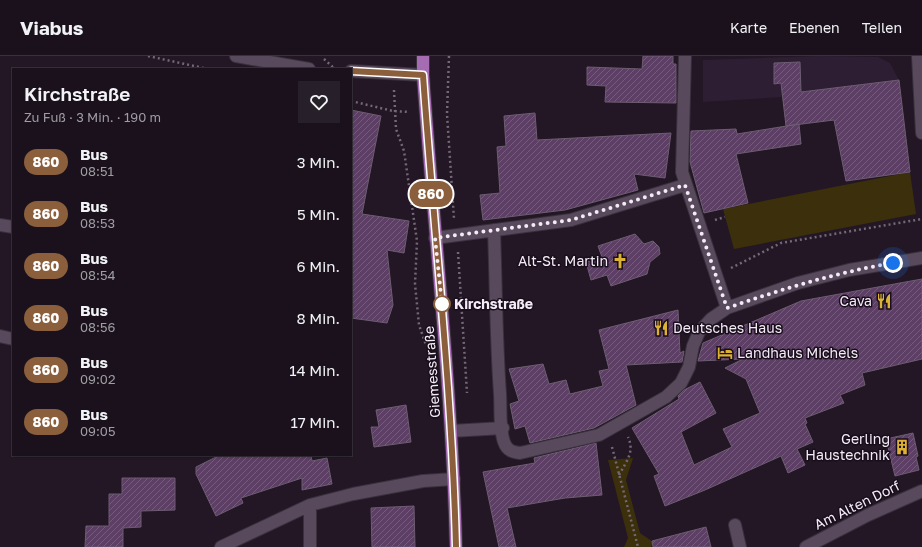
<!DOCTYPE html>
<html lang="de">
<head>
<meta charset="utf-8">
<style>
	:root { --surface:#1a111c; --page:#271f29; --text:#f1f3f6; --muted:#9f9da3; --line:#38313b }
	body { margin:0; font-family:"Golos Text",sans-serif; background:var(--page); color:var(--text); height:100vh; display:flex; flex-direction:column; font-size:15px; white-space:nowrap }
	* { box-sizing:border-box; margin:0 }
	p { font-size:13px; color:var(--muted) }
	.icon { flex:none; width:22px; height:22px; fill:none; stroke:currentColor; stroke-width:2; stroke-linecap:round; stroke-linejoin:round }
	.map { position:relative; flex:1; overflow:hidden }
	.details { position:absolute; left:12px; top:12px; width:340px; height:388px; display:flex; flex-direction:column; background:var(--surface); border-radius:0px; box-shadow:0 1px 3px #0004,0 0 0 1px var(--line) }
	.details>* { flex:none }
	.badge { padding:0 8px; border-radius:13px; font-size:14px; line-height:26px }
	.you { position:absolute; width:20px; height:20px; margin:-10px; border:3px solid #fff; border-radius:50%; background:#1a73e8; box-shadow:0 0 0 6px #1a73e833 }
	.map>.badge { position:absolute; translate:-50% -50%; box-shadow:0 0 0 2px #fff }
	.round { display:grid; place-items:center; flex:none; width:42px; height:42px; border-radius:0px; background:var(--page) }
	.head { display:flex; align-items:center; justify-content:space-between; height:68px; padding:0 12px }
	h1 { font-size:19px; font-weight:600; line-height:30px }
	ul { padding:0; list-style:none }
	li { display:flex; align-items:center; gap:12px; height:52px; padding:0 12px }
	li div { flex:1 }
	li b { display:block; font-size:15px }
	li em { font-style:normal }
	li .badge { min-width:44px; font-weight:700; text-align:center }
	header { display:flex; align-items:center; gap:24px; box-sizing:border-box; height:56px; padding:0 20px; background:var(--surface); border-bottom:1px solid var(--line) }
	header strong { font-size:19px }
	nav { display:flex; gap:22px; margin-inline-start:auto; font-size:14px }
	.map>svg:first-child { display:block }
	.built { fill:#2e1e33 }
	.park { fill:#3c2f0b }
	.building { fill:url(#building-hatch); stroke:#6c5d70 }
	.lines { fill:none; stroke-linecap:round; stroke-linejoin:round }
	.minor-casing { stroke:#3a313d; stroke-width:14 }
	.major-casing { stroke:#3a313d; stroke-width:14 }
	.path { stroke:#736875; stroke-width:2.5; stroke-dasharray:2 3; stroke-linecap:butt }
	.minor { stroke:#584a5c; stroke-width:12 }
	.major { stroke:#a56cb4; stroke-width:12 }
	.line-casing { stroke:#fff; stroke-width:9 }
	.line { stroke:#8b5e3c; stroke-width:6 }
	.walk { stroke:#f3ebf5; stroke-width:4; stroke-dasharray:0 7.2 }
	.stop-dot { fill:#fff; stroke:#8b5e3c; stroke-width:2 }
	.labels { text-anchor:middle; stroke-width:3; stroke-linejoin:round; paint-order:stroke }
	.poi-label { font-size:14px; fill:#f3ebf5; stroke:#190e1c; text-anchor:end }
	.stop-label { font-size:14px; font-weight:bold; fill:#f3ebf5; stroke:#190e1c; text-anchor:start }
	.street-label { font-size:14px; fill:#f3ebf5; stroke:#190e1c }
</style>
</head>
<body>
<header>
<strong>Viabus</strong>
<nav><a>Karte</a><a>Ebenen</a><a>Teilen</a></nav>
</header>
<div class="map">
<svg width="922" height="491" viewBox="0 0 922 491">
	<defs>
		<pattern id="building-hatch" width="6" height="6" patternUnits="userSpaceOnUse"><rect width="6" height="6" fill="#5d3f65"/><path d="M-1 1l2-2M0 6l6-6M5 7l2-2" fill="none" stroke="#755b7c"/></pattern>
	</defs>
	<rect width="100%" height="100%" fill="#231726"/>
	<path class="built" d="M820,0L878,1L890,7L899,24L782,38V41L703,46V4Z"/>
	<path class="park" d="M910,116L916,158L734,193L723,153Z
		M633,402L626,424L640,477L653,486L651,491H624L628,482L608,404Z"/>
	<path class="building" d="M643,0H673V8H676V47L605,46L606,30L587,29V11L642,13Z
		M800,6L801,36L899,24L910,116L846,125L834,64L786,70L781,27L774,28V7Z
		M351,54L381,60L362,158L409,165L404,197L387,194L393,249L387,267L351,262Z
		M535,57L537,84L671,77L665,122L634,118L638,134L565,154L483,164L480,139L500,137L497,91L506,90L504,60Z
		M799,68L801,88L736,98L748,147L704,157L690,106L691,75L736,73L737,78Z
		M635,178L644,188L653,185L659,191L660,198L650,206L647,218L611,230L607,219L591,224L586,206L602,201L598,190Z
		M922,223V303L862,317L865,329L840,339L844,347L805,362L807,367L805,368L813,386L797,393L805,409L788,417L781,400L705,434L665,450L654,420L659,418L632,372L679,343L678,340L684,334L700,326L716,357L681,376L694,409L732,391L723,373L760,357L746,323L725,312L743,303L698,305L703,287L801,245Z
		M678,254L680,297L684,295L682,306L626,309L636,349L594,372L530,387L525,370L515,373L510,348L519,345L509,313L543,308L549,328L566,324L570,338L603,330L599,315L609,313L599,274Z
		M406,349L411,386L374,391L371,371H379L376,354Z
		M913,377L918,400L916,401L919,414L895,420L886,383Z
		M596,387L602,439L565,442L507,452L516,491H499L483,416L535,407L534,402Z
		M220,399H311L312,405L327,402L332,428L302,434V422L241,442L243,447L216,460L196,418V411Z
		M122,422H175V454L141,455V471L123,472V491H85L86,470H109V438H122Z
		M414,450L415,491H372L371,452Z
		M706,471L711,491H653L652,485Z"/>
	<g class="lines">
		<g class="minor-casing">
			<path id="minor" d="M236,0L309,13
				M685,0L682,116L727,252
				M918,0L922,77
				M351,15L423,19
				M0,169L13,171
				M494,174C496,229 496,283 500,338C501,353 499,372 504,386C507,395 513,396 520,397L599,379L666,341L681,327L689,311L693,290L699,276L711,263L727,252L798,227L849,214L922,202
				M435,182L571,164L685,129
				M0,280L13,283
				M451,375L503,372
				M735,469L740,491
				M221,491L310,449L353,438L423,425L454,423
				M310,491V449
				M806,491L868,459L922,435"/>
		</g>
		<g class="major-casing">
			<path id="major" d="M423,0V19C434,176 452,333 456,491"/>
		</g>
		<path class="path" d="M148,0L208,13
			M449,0L447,58L454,163
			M324,3L335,13
			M394,34L396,73L404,95L417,185L415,228L419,269L426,289
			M351,45L393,55L409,56
			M715,164L725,161
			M458,196L467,337
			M731,212L781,187L922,163
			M612,391L638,491
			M619,419C626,406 635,396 628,381"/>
		<use href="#minor" class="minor"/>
		<use href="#major" class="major"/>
	</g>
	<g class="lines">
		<g class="line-casing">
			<path id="line" d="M351,15L423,19C434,176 452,333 456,491"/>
		</g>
		<use href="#line" class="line"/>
		<path class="walk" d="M442,248L435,182L571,164L685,129L727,252C783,233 834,217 893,207"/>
	</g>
	<defs>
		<g id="church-bare" transform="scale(1.2)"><path d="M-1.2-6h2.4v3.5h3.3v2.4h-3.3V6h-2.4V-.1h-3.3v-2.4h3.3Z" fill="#ddb133" stroke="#190e1c" stroke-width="2.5" paint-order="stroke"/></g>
		<g id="restaurant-bare" transform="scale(1.2)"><path d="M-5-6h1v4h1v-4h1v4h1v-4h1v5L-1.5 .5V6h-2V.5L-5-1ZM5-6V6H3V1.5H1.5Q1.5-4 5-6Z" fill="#ddb133" stroke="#190e1c" stroke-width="2.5" paint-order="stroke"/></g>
		<g id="hotel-bare" transform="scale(1.2)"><path d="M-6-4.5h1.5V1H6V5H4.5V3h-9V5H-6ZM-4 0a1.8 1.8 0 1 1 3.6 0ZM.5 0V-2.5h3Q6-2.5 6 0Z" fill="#ddb133" stroke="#190e1c" stroke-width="2.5" paint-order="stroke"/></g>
		<g id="building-bare" transform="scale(1.2)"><path d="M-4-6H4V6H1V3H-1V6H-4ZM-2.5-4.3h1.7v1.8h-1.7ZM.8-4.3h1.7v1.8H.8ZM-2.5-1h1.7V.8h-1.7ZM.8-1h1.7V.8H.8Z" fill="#ddb133" stroke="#190e1c" stroke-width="2.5" paint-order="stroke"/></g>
	</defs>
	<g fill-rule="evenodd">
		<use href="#church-bare" x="620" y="205"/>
		<use href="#restaurant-bare" x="884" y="245"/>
		<use href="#restaurant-bare" x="661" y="272"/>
		<use href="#hotel-bare" x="725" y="297"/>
		<use href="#building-bare" x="902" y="391"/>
	</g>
	<circle class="stop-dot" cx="442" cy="248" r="8"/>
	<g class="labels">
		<g class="poi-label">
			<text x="608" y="210">Alt-St. Martin</text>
			<text x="872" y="250">Cava</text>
			<text x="673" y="277" text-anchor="start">Deutsches Haus</text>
			<text x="737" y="302" text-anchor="start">Landhaus Michels</text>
			<text x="890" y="388">Gerling<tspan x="890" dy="16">Haustechnik</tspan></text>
		</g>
		<g class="stop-label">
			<text x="454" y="253">Kirchstraße</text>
		</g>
		<g class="street-label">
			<text transform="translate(432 316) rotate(-94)" y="5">Giemesstraße</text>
			<text transform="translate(857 449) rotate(-26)" y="5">Am Alten Dorf</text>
		</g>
	</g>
</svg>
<div class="you" style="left:893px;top:207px"></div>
<b class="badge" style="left:431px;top:138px;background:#8b5e3c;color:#fff">860</b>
<section class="details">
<div class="head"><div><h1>Kirchstraße</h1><p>Zu Fuß · 3 Min. · 190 m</p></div><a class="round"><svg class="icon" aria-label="heart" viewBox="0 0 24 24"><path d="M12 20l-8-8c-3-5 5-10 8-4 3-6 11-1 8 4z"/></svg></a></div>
<ul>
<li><span class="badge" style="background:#8b5e3c;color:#fff">860</span><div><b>Bus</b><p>08:51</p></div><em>3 Min.</em></li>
<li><span class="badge" style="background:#8b5e3c;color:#fff">860</span><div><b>Bus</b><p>08:53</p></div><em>5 Min.</em></li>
<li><span class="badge" style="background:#8b5e3c;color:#fff">860</span><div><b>Bus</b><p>08:54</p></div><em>6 Min.</em></li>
<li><span class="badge" style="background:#8b5e3c;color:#fff">860</span><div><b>Bus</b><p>08:56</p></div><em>8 Min.</em></li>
<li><span class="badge" style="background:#8b5e3c;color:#fff">860</span><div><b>Bus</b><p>09:02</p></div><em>14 Min.</em></li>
<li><span class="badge" style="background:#8b5e3c;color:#fff">860</span><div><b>Bus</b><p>09:05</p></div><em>17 Min.</em></li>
</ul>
</section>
</div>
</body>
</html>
